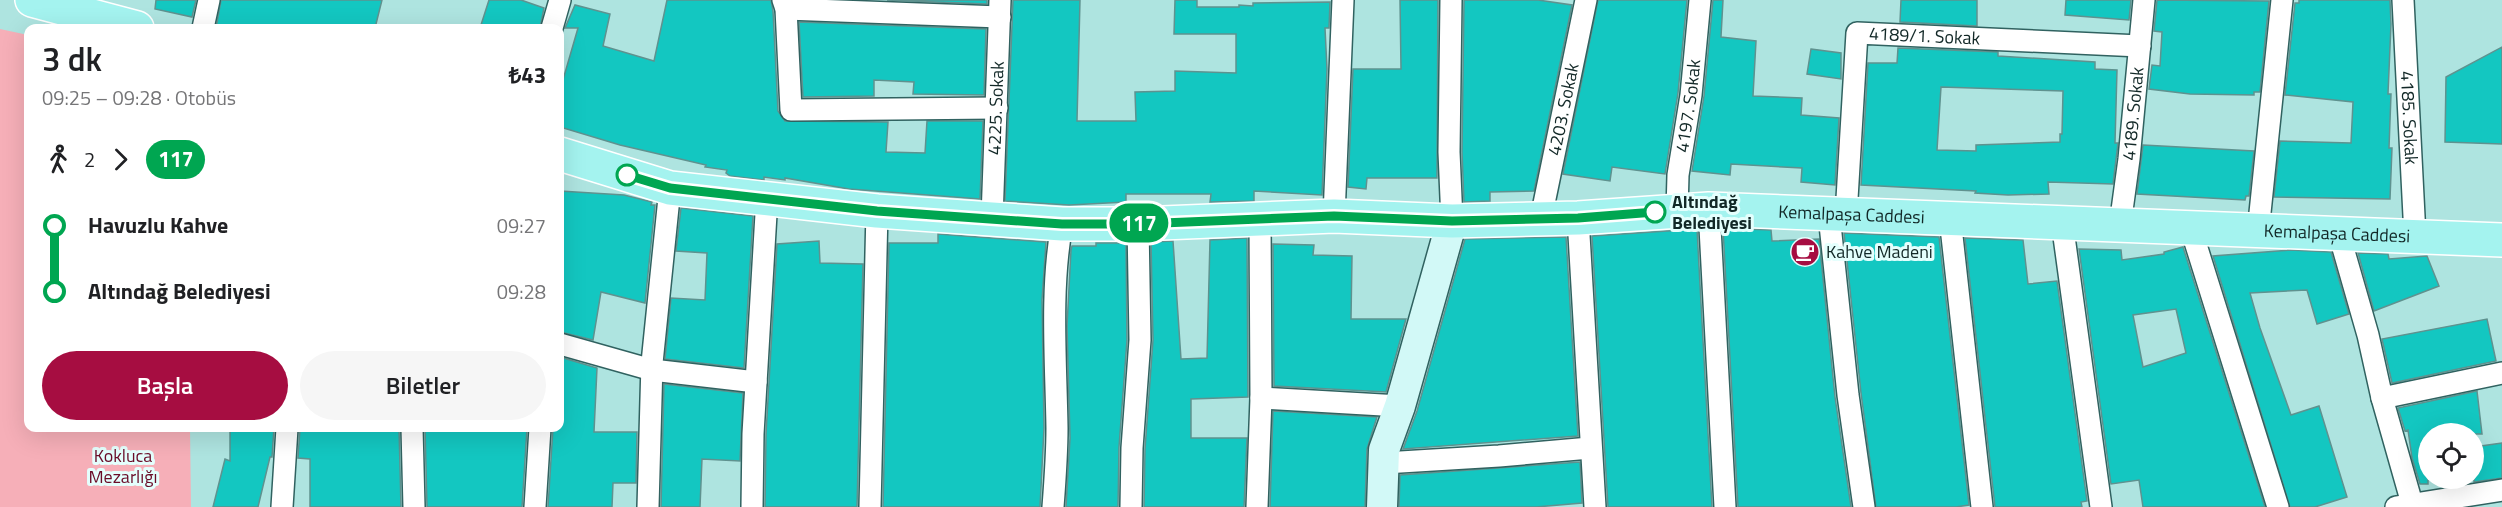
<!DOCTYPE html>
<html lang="tr">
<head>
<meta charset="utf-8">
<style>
	:root { --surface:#fff; --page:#f6f6f6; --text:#202124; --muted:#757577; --accent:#a60d41 }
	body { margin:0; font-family:"Titillium Web",sans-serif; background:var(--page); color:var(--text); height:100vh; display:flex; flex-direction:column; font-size:22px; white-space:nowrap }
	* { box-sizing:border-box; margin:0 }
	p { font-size:20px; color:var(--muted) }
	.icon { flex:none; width:33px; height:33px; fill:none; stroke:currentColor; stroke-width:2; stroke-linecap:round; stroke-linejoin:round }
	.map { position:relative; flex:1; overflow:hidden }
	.side { position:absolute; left:24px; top:24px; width:540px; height:408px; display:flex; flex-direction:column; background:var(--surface); border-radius:12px; box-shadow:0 6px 24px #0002 }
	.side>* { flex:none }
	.badge { padding:0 12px; border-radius:20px; font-size:21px; line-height:39px }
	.controls { position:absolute; left:2418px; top:423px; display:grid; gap:12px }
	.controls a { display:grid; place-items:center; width:66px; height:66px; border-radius:50%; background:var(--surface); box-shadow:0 6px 24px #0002; font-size:30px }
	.map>.badge { position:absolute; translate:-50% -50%; box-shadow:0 0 0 3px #fff }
	.legs { display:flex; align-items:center; gap:9px; height:66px; padding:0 18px; font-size:20px }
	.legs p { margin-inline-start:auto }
	.summary { display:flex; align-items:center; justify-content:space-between; height:102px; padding:0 18px }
	h1 { font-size:33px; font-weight:600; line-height:45px }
	.primary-button { display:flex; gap:12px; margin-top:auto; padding:12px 18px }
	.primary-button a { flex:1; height:69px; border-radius:36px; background:var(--accent); color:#fff; font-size:24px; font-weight:600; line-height:69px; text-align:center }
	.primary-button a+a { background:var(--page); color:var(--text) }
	ul { padding:0 18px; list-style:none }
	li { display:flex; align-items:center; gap:21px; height:66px; font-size:22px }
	li i { display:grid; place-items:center; width:9px; height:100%; margin:0 8px; background:currentColor }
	li i::after { content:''; width:15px; height:15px; margin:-8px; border:4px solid; border-radius:50%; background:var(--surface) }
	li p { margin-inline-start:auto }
	li:first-child i { background:linear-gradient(#0000 50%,currentColor 0) }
	li:last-child i { background:linear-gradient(currentColor 50%,#0000 0) }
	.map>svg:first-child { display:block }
	.green { fill:#f6afb8 }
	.building { fill:#13c7c1; stroke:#5f928f; stroke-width:1.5; fill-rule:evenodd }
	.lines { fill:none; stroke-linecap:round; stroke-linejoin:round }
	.street-casing { stroke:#306260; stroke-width:24 }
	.secondary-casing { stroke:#306260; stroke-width:33 }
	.primary-casing { stroke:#fff; stroke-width:36 }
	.street { stroke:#fff; stroke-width:21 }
	.secondary { stroke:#d2f9f7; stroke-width:30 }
	.primary { stroke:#a4f3ef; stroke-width:33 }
	.line-1-casing { stroke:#fff; stroke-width:14 }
	.line-1 { stroke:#00a651; stroke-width:9 }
	.stop-1-dot { fill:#fff; stroke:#00a651; stroke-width:3 }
	.labels { text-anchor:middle; stroke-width:6; stroke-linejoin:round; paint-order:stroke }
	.street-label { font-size:18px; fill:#122827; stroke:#e4fffd }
	.stop-label { font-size:18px; font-weight:bold; fill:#122827; stroke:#e4fffd; text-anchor:start }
	.poi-label { font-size:18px; fill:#122827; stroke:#e4fffd; text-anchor:start }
	.park-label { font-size:18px; fill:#6a0c28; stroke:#e4fffd }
</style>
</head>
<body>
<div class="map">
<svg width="2502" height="507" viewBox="0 0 2502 507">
	<rect width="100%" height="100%" fill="#aee4e0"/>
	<path class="green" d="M0,29L28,35V428H190L191,507H0Z"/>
	<path class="building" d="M156,0H196L192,17L155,9Z
		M221,0H382L375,28H216Z
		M489,0H521L544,8L540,28H480Z
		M667,0H771L773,11L778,111L785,121L888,122L886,152L925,153L927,121H983L980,199L849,189L785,178V180L764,177V180L730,176L726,173L727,170L705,167L706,165L620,145L560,127V90L578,28H565L575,5L610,14L603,46L654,61Z
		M887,0H987V4Z
		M1013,0H1080L1077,121H1136L1135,92L1175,91V71L1236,73V34H1174L1175,0H1197V7H1239V5L1253,6V3L1330,2L1329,28H1325L1327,69L1322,195L1254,191V201L1210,202L1211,194H1126V202L1069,205L1005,201Z
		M1400,0H1438L1437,178H1367L1366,189L1348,187L1353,69H1401Z
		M1464,0H1538L1572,5L1534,191L1490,192V201L1464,202L1462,152Z
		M1598,0H1687L1678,93L1665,174L1612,167L1610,181L1563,174Z
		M1713,0H1723L1721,37L1756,41L1753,96L1802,98L1801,115L1839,118L1835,185L1801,182L1802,168L1731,164L1730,175L1692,171L1704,96Z
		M1901,0H1977V26L1900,22Z
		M2066,0H2131L2129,20L2065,15Z
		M2157,0L2269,1L2260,92H2254V95L2190,94L2149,89L2152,65L2160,66L2162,32L2154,31Z
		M2299,0H2390L2391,24L2388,94H2391L2389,148H2392L2390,199L2274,197L2280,141L2351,143L2353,102L2285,95L2295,3H2299Z
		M799,22L986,29L984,95L913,94L914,82L874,80V96L803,97Z
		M2502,47V144L2445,142L2446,77Z
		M1898,48L1998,52V56L2095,62V69L2117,70L2115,143H2118L2113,184L2048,182L2049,194L2008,195L1975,193L1976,191L1861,185L1868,63H1897ZM1941,87L2063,91L2062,134H2060V142L1976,145V151L1937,150Z
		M1811,49L1841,53V79L1807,74Z
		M2143,145L2254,151L2249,196H2246L2245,200L2137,194Z
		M560,191L624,195L652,202L651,205H655L645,303L601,292L593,340L560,332Z
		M681,208L753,216L744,368L665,359L671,298L705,300L707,253L676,251Z
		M1723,228L1771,230L1772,241L1819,239L1835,397L1851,507H1738Z
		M1697,229L1712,507H1608L1592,236Z
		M1844,233L1939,237L1969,505L1956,507H1876L1861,393Z
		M938,234L1046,242L1042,300L1044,428L1040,507H883L889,243H938Z
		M1566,237L1578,436L1403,449L1417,411L1465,239Z
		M1247,238L1248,397L1191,399V438H1247L1244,507H1144L1145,449L1153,340L1151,242L1173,241L1181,359L1207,358L1210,240Z
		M1965,238L2023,240L2028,284L2057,281L2087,501L2081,502L2082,507H1995Z
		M819,241L820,263L863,264L857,507H765L766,434L777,244Z
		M1096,243H1126L1127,340L1119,447L1118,507H1066L1070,438L1067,326L1071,250L1072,246H1096Z
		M1273,244L1314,245L1313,255L1352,256L1351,319H1406L1386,392L1274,386Z
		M2183,247L2265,507H2143L2139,480L2111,484L2079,249L2121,250L2122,260L2164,254V252ZM2176,309L2186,353L2143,367L2133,315Z
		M2290,250L2331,252L2349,314L2317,324L2307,290L2250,293L2260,328L2291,415L2319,406L2347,497L2315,507H2290L2213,256Z
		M2358,253L2388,254L2389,259L2427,256L2439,286L2374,311Z
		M2487,319L2496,361L2392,383L2382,339Z
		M560,357L597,368L594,432H637L636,483H613L612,507H548L553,428H560Z
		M664,384L743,393L740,461L702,459L700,507H661Z
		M2477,391L2482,434H2428V484H2420L2412,458L2408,430L2405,431L2398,408Z
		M1273,411L1377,417L1367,449L1365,507H1270Z
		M230,428H274L272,457H270L258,507H213L225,459L230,461Z
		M300,428H399L401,507H310V459L298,458Z
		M425,428H527L522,507H427Z
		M2502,443V478L2474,482V447Z
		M1580,462L1582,503L1536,507H1399L1400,475Z"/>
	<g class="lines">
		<g class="street-casing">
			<g id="street">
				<path d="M783,0L786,9L791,110L997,108"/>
				<path d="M1451,0L1449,152L1452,221"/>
				<path id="s1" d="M2403,0L2415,236"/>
				<path d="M786,9L1000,17"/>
				<path d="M203,28L209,0"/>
				<path d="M552,28L560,0"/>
				<path d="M1709,209L1725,507"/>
				<path id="s2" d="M1677,210L1678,175L1691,95L1700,0"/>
				<path d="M1829,215L1848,395L1864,507"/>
				<path id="s3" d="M1846,215L1857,33L2140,46"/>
				<path d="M1334,216L1343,0"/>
				<path id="s4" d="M992,218L1000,0"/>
				<path id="s5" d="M1541,218L1586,0"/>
				<path d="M1578,218L1595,507"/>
				<path d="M1950,218L1982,507"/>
				<path d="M2062,222L2101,507"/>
				<path id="s6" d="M2120,225L2129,159L2144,0"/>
				<path d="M2191,229L2278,507"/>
				<path d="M2258,232L2282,0"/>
				<path d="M2339,234L2368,335L2382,398L2413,507"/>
				<path d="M560,344L652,370L756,382"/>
				<path d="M1261,398L1400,406"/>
				<path d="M2382,398L2502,373"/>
				<path d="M412,428L414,507"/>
				<path d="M1384,463L1499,456L1590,448"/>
				<path d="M282,507L287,428"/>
				<path d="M535,507L540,428"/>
				<path d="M648,507L652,363L670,188"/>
				<path d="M752,507L753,434L767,197"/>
				<path d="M870,507L877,211"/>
				<path d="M1053,507C1055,481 1057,454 1057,428C1056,361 1050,290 1062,224"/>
				<path d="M1131,507L1132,448L1140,340L1138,224"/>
				<path d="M1257,507L1261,398L1260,219"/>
				<path d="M2396,507L2502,490"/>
			</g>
		</g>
		<g class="secondary-casing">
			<path id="secondary" d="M1382,507L1384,450L1400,406L1452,221"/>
		</g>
		<g class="primary-casing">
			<g id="primary">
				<path d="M32,0L137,28"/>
				<path id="s7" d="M560,154L670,188L877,211L1062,224H1138L1334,216L1452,221L1578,218L1709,209L2502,240"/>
			</g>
		</g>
		<use href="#street" class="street"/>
		<use href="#secondary" class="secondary"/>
		<use href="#primary" class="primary"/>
	</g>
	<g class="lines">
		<g class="line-1-casing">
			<path id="line-1" d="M627,175L670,188L877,211L1062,224H1138L1334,216L1452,221L1578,218L1655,212"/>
		</g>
		<use href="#line-1" class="line-1"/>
	</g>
	<defs>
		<g id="cafe-disc" transform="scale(1.5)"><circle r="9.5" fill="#a60d41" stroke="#e4fffd"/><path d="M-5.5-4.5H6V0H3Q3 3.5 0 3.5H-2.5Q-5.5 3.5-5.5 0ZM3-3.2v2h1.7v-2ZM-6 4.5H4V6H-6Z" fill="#fff"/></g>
	</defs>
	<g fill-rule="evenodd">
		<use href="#cafe-disc" x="1805" y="252"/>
	</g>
	<g class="stop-1-dot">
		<circle cx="627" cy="175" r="10"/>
		<circle cx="1655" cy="212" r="10"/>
	</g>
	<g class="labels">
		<g class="street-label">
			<text dy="6" stroke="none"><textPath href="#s3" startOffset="250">4189/1. Sokak</textPath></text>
			<text dy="6" stroke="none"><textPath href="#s2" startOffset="105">4197. Sokak</textPath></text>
			<text dy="6" stroke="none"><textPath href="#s4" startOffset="110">4225. Sokak</textPath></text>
			<text dy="6" stroke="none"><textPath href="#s5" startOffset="111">4203. Sokak</textPath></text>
			<text dy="6" stroke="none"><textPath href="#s6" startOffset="112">4189. Sokak</textPath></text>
			<text dy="6" stroke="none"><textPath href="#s1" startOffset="118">4185. Sokak</textPath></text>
			<text dy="6" stroke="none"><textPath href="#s7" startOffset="1299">Kemalpaşa Caddesi</textPath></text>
			<text dy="6" stroke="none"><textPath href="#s7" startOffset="1785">Kemalpaşa Caddesi</textPath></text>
		</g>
		<g class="stop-label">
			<text x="1672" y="208">Altındağ<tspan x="1672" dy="21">Belediyesi</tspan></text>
		</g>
		<g class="poi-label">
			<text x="1826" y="258">Kahve Madeni</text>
		</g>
		<g class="park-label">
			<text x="123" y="462">Kokluca<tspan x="123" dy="21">Mezarlığı</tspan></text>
		</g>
	</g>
</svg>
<div class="controls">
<a><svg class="icon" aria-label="locate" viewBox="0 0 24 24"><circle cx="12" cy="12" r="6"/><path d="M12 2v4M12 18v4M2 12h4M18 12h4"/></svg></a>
</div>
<b class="badge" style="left:1139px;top:223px;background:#00a651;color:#fff">117</b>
<section class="side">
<div class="summary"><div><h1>3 dk</h1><p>09:25 – 09:28 · Otobüs</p></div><b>₺43</b></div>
<div class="legs"><svg class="icon" aria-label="walk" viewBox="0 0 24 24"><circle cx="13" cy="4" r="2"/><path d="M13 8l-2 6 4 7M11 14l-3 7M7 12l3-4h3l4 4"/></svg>2<svg class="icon" aria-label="forward" viewBox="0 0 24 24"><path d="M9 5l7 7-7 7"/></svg><b class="badge" style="background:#00a651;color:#fff">117</b></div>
<ul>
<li><i style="color:#00a651"></i><b>Havuzlu Kahve</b><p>09:27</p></li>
<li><i style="color:#00a651"></i><b>Altındağ Belediyesi</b><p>09:28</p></li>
</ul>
<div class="primary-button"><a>Başla</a><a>Biletler</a></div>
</section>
</div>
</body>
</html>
